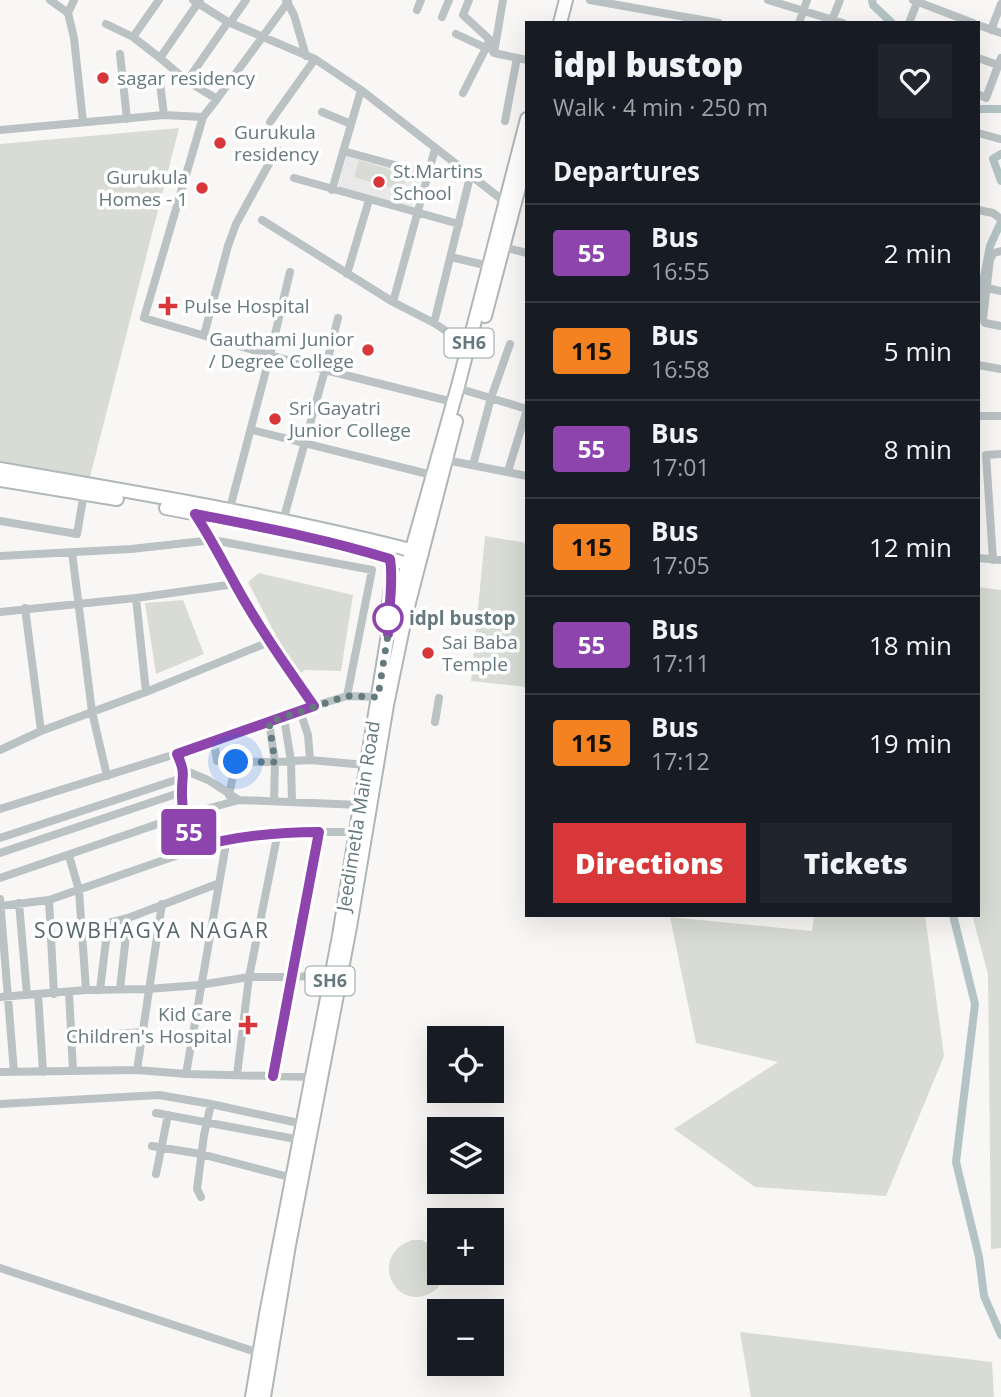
<!DOCTYPE html>
<html lang="en">
<head>
<meta charset="utf-8">
<style>
	:root { --surface:#171b24; --page:#20242c; --text:#f1f3f6; --muted:#9ea1a6; --line:#363941; --accent:#d73739 }
	body { margin:0; font-family:"Open Sans",sans-serif; background:var(--page); color:var(--text); height:100vh; display:flex; flex-direction:column; font-size:26px; white-space:nowrap }
	* { box-sizing:border-box; margin:0 }
	p { font-size:23px; color:var(--muted) }
	.icon { flex:none; width:38px; height:38px; fill:none; stroke:currentColor; stroke-width:2; stroke-linecap:round; stroke-linejoin:round }
	.map { position:relative; flex:1; overflow:hidden }
	.sheet { position:absolute; left:525px; top:21px; width:455px; height:896px; display:flex; flex-direction:column; background:var(--surface); border-radius:0px; box-shadow:0 7px 28px #0002 }
	.sheet>* { flex:none }
	.badge { padding:0 14px; border-radius:5px; font-size:24px; line-height:46px }
	.controls { position:absolute; left:427px; top:1026px; display:grid; gap:14px }
	.controls a { display:grid; place-items:center; width:77px; height:77px; border-radius:0px; background:var(--surface); box-shadow:0 7px 28px #0002; font-size:35px }
	.you { position:absolute; width:35px; height:35px; margin:-18px; border:5px solid #fff; border-radius:50%; background:#1a73e8; box-shadow:0 0 0 10px #1a73e833 }
	.map>.badge { position:absolute; translate:-50% -50%; box-shadow:0 0 0 4px #fff }
	h2 { padding:0 28px; font-size:26px; line-height:63px }
	.round { display:grid; place-items:center; flex:none; width:74px; height:74px; border-radius:0px; background:var(--page) }
	.head { display:flex; align-items:center; justify-content:space-between; height:119px; padding:0 28px }
	h1 { font-size:33px; font-weight:800; line-height:52px }
	.action { display:flex; gap:14px; margin-top:auto; padding:14px 28px }
	.action a { flex:1; height:80px; border-radius:0px; background:var(--accent); color:#fff; font-size:28px; font-weight:800; line-height:80px; text-align:center }
	.action a+a { background:var(--page); color:var(--text) }
	ul { padding:0; list-style:none }
	li { display:flex; align-items:center; gap:21px; height:98px; padding:0 28px; border-top:2px solid var(--line) }
	li div { flex:1 }
	li b { display:block; font-size:26px }
	li em { font-style:normal }
	li .badge { min-width:77px; font-weight:700; text-align:center }
	.map>svg:first-child { display:block }
	.built { fill:#e9e9e9 }
	.green { fill:#d9dcd5 }
	.lines { fill:none; stroke-linecap:round; stroke-linejoin:round }
	.canal { stroke:#b4c4c4; stroke-width:8 }
	.secondary-casing { stroke:#b0b8ba; stroke-width:16 }
	.primary-casing { stroke:#afb6b8; stroke-width:16 }
	.street { stroke:#bbc2c3; stroke-width:8 }
	.secondary { stroke:#fff; stroke-width:12 }
	.primary { stroke:#fff; stroke-width:12 }
	.line-casing { stroke:#fff; stroke-width:16 }
	.line { stroke:#8e44ad; stroke-width:10 }
	.walk { stroke:#657a7e; stroke-width:7; stroke-dasharray:0 12.6 }
	.poi-dot { fill:#d73739; stroke:#fff; stroke-width:2.5 }
	.stop-dot { fill:#fff; stroke:#8e44ad; stroke-width:3.5 }
	.labels { text-anchor:middle; stroke-width:7; stroke-linejoin:round; paint-order:stroke }
	.shield { fill:#fff; stroke:#93a2a5; stroke-width:2 }
	.shield-label { font-size:18px; font-weight:bold; fill:#657a7e }
	.poi-label { font-size:19px; fill:#657a7e; stroke:#fff; text-anchor:start }
	.stop-label { font-size:19px; font-weight:bold; fill:#657a7e; stroke:#fff; text-anchor:start }
	.street-label { font-size:19px; fill:#657a7e; stroke:#fff }
	.neighbourhood-label { font-size:21px; letter-spacing:2px; fill:#56666a; stroke:#fff }
</style>
</head>
<body>
<div class="map">
<svg width="1001" height="1397" viewBox="0 0 1001 1397">
	<rect width="100%" height="100%" fill="#f8f7f5"/>
	<path class="built" d="M347,154L421,175L411,210L337,190Z"/>
	<path class="green" d="M179,128L90,477L0,461V144Z
		M359,160L407,175L402,191L354,177Z
		M485,536L527,543V687L471,681Z
		M259,573L353,595L341,671L305,670L297,676L248,582Z
		M978,587L1001,590V1248L991,1249L988,974L972,915H978Z
		M183,600L204,654L156,674L145,603Z
		M814,915H925L944,1056L886,1196L755,1187L674,1129L778,1062L696,1043L670,917L812,931Z
		M412,1240H422L439,1250V1272H445C443,1282 438,1290 429,1294C393,1310 369,1255 412,1240Z
		M740,1332L992,1362L994,1397H751Z"/>
	<g class="lines">
		<path class="canal" d="M872,0L873,5L892,23
			M978,109H1001
			M1001,154L993,159L1001,181
			M978,308L990,246L1001,222
			M953,915L975,1004L956,1162L979,1257L984,1296L1001,1335"/>
		<g class="secondary-casing">
			<path id="secondary" d="M0,469C140,493 284,517 422,553
				M0,480L117,499
				M166,508L245,523
				M276,528L351,547L417,567"/>
		</g>
		<g class="primary-casing">
			<path id="primary" d="M560,23L566,0
				M485,316L527,157
				M388,613L392,578L390,559
				M252,1397L266,1314L339,936L388,634L458,386L527,119
				M264,1397L289,1245L350,927L387,705L405,618L456,421"/>
		</g>
		<path class="street" d="M50,0L68,13L74,38L83,122
			M159,0L133,37L160,58
			M193,0L228,22L315,59L361,90L505,202
			M286,0L294,15L306,56
			M469,0L463,15L489,39L488,44L494,53L527,60
			M590,0L719,23
			M768,0L843,23
			M913,0L973,23
			M417,10L421,0
			M68,13L74,0
			M442,17L449,0
			M832,20L840,0
			M228,22L187,81L217,99L288,2
			M230,23L246,0
			M799,23L807,0
			M909,23L918,0
			M106,24L133,37
			M978,25L1001,33
			M991,30L1001,4
			M456,34L486,48
			M494,53L503,0
			M120,54L127,119
			M978,58L998,65
			M187,81L160,58L200,0
			M160,83L164,115
			M463,93L488,44
			M978,94L986,98L1001,58
			M217,99L203,117L144,318L270,355L290,272
			M322,112L351,124
			M505,121L517,58
			M270,122L315,59
			M0,130L164,115L203,117
			M978,133L1000,139
			M343,151L428,174
			M294,178L459,224
			M332,190L361,90
			M978,210L993,213L1001,219
			M262,220L393,302L434,323L470,177
			M503,247L527,253
			M1001,251L994,253L990,259L983,319L985,323L1001,326
			M451,257L489,266
			M347,274L369,200
			M987,288L1001,291
			M393,302L435,149
			M338,318L325,370L453,402
			M434,323L469,346
			M204,335L228,246L236,224L277,149
			M978,365L1001,369
			M464,390L527,409
			M978,416H1001
			M252,430L432,475
			M446,460L527,476
			M473,465L491,398L510,344
			M508,471L527,410
			M229,512L270,355L325,370L283,521
			M195,514C210,537 222,560 235,584C258,626 286,666 314,706
			M0,521L77,534L84,493
			M72,552L92,712L107,776
			M0,556L131,549L213,540L372,570L347,696
			M978,558L1001,560
			M993,560L986,455L1001,454
			M136,598L146,692
			M25,608L41,731
			M0,612L136,598L235,584
			M300,711L308,735L310,760
			M284,718L291,761L292,802
			M269,722L275,762L274,801
			M435,722L439,698
			M214,742L217,761L275,762L310,760L366,765
			M0,750L41,731L146,692L269,642
			M177,754C186,774 182,773 182,792C181,811 189,830 194,848
			M184,770L208,780L239,800L360,805
			M229,795L236,762
			M0,809L214,742L314,706L347,696L378,697
			M0,838L185,777
			M0,853L182,792
			M69,856L79,890L86,990
			M0,878L184,815L239,800
			M0,899L14,1072
			M49,900L54,994
			M19,903L27,995
			M0,906L49,900L227,838L278,832H356
			M81,930L128,918L217,884
			M120,989L128,918
			M100,990L108,924
			M69,992L73,1071
			M38,994L43,1072
			M0,997L86,990L148,989L200,985L249,977L331,976
			M71,1037L143,1032
			M137,1070L162,904
			M0,1072L137,1070L186,1074L312,1077
			M186,1074L227,838
			M237,1075L249,977L278,832
			M273,1076L319,832
			M0,1104L159,1095L211,1104L303,1124
			M156,1113L301,1140
			M152,1146L201,1154L293,1178
			M156,1174L168,1115
			M201,1197L197,1189L204,1135L211,1104
			M0,1268L259,1353"/>
		<use href="#secondary" class="secondary"/>
		<use href="#primary" class="primary"/>
	</g>
	<g class="lines">
		<g class="line-casing">
			<path id="line" d="M273,1076L319,832C275,832 235,836 194,848C189,830 181,811 182,792C182,773 186,774 177,754L314,706C286,666 258,626 235,584C222,560 210,537 195,514C261,527 326,539 390,559C394,584 388,609 388,634"/>
		</g>
		<use href="#line" class="line"/>
		<path class="walk" d="M236,762H275L269,722L347,696L378,697L388,634V618"/>
	</g>
	<g class="poi-dot">
		<circle cx="103" cy="78" r="7"/>
		<circle cx="220" cy="143" r="7"/>
		<circle cx="379" cy="182" r="7"/>
		<circle cx="202" cy="188" r="7"/>
		<path d="M164.5 295.5h7v7h7v7h-7v7h-7v-7h-7v-7h7z"/>
		<circle cx="368" cy="350" r="7"/>
		<circle cx="275" cy="419" r="7"/>
		<circle cx="428" cy="653" r="7"/>
		<path d="M244.5 1014.5h7v7h7v7h-7v7h-7v-7h-7v-7h7z"/>
	</g>
	<circle class="stop-dot" cx="388" cy="618" r="14"/>
	<g class="labels">
		<g class="shield">
			<rect x="444.5" y="328.5" width="49" height="29" rx="5"/>
			<rect x="305.5" y="966.5" width="49" height="29" rx="5"/>
		</g>
		<g class="shield-label">
			<text x="469" y="349">SH6</text>
			<text x="330" y="987">SH6</text>
		</g>
		<g class="poi-label">
			<text x="117" y="85">sagar residency</text>
			<text x="234" y="139">Gurukula<tspan x="234" dy="22">residency</tspan></text>
			<text x="393" y="178">St.Martins<tspan x="393" dy="22">School</tspan></text>
			<text x="188" y="184" text-anchor="end">Gurukula<tspan x="188" dy="22">Homes - 1</tspan></text>
			<text x="184" y="313">Pulse Hospital</text>
			<text x="354" y="346" text-anchor="end">Gauthami Junior<tspan x="354" dy="22">/ Degree College</tspan></text>
			<text x="289" y="415">Sri Gayatri<tspan x="289" dy="22">Junior College</tspan></text>
			<text x="442" y="649">Sai Baba<tspan x="442" dy="22">Temple</tspan></text>
			<text x="232" y="1021" text-anchor="end">Kid Care<tspan x="232" dy="22">Children's Hospital</tspan></text>
		</g>
		<g class="stop-label">
			<text x="409" y="625">idpl bustop</text>
		</g>
		<g class="street-label">
			<text transform="translate(358 816) rotate(-81)" y="7">Jeedimetla Main Road</text>
		</g>
		<g class="neighbourhood-label">
			<text x="152" y="938">SOWBHAGYA NAGAR</text>
		</g>
	</g>
</svg>
<div class="controls">
<a><svg class="icon" aria-label="locate" viewBox="0 0 24 24"><circle cx="12" cy="12" r="6"/><path d="M12 2v4M12 18v4M2 12h4M18 12h4"/></svg></a>
<a><svg class="icon" aria-label="layers" viewBox="0 0 24 24"><path d="M12 4l9 5-9 5-9-5zM3 14l9 5 9-5"/></svg></a>
<a>+</a>
<a>−</a>
</div>
<div class="you" style="left:236px;top:762px"></div>
<b class="badge" style="left:189px;top:832px;background:#8e44ad;color:#fff">55</b>
<section class="sheet">
<div class="head"><div><h1>idpl bustop</h1><p>Walk · 4 min · 250 m</p></div><a class="round"><svg class="icon" aria-label="heart" viewBox="0 0 24 24"><path d="M12 20l-8-8c-3-5 5-10 8-4 3-6 11-1 8 4z"/></svg></a></div>
<h2>Departures</h2>
<ul>
<li><span class="badge" style="background:#8e44ad;color:#fff">55</span><div><b>Bus</b><p>16:55</p></div><em>2 min</em></li>
<li><span class="badge" style="background:#f58220;color:#111">115</span><div><b>Bus</b><p>16:58</p></div><em>5 min</em></li>
<li><span class="badge" style="background:#8e44ad;color:#fff">55</span><div><b>Bus</b><p>17:01</p></div><em>8 min</em></li>
<li><span class="badge" style="background:#f58220;color:#111">115</span><div><b>Bus</b><p>17:05</p></div><em>12 min</em></li>
<li><span class="badge" style="background:#8e44ad;color:#fff">55</span><div><b>Bus</b><p>17:11</p></div><em>18 min</em></li>
<li><span class="badge" style="background:#f58220;color:#111">115</span><div><b>Bus</b><p>17:12</p></div><em>19 min</em></li>
</ul>
<div class="action"><a>Directions</a><a>Tickets</a></div>
</section>
</div>
</body>
</html>
